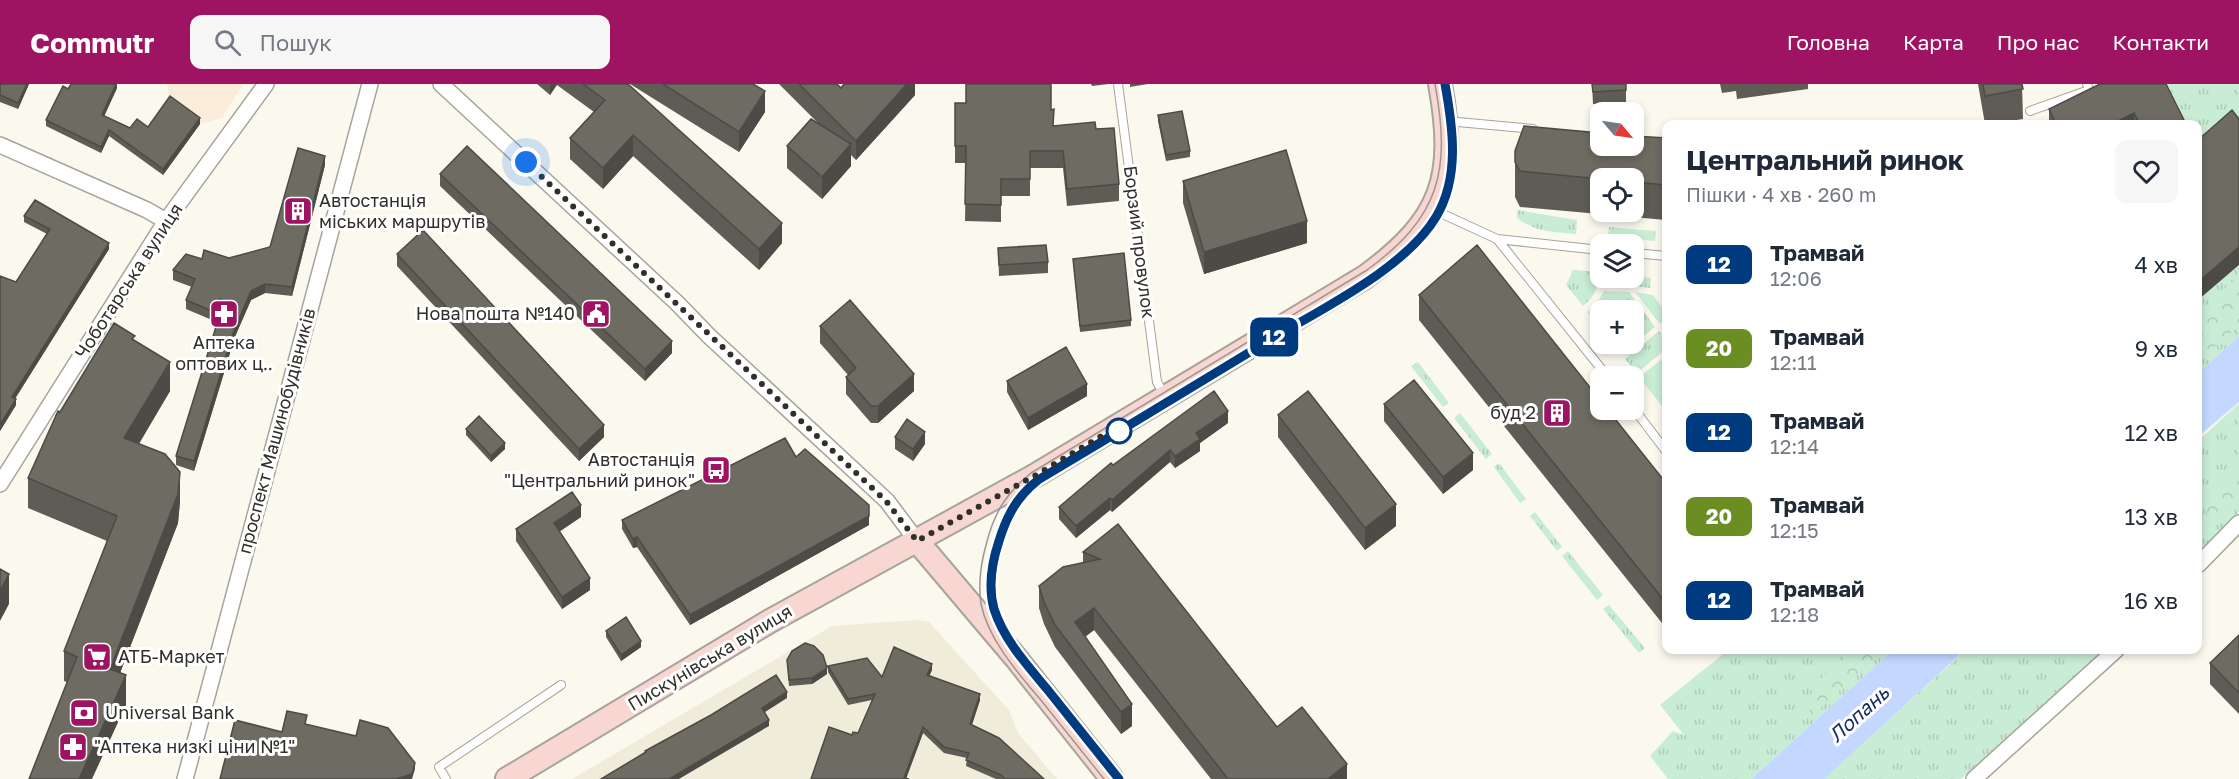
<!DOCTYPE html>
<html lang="uk">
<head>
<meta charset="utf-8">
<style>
	:root { --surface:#fff; --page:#f6f6f7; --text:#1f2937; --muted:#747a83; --accent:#9e1462 }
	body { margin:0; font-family:"Golos Text",sans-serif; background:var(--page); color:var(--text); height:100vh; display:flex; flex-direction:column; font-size:22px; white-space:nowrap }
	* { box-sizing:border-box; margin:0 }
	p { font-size:20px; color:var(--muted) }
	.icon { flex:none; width:33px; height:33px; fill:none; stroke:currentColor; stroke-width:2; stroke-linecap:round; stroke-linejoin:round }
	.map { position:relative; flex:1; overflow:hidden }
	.sheet { position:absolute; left:1662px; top:36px; width:540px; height:534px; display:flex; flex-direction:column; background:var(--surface); border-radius:12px; box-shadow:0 3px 9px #0003 }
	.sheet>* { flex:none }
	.badge { padding:0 12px; border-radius:9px; font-size:21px; line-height:39px }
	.needle { width:39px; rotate:119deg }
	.tools { position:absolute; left:1590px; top:18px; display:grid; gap:12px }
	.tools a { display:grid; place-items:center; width:54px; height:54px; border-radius:12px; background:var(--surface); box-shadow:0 3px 9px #0003; font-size:30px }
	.you { position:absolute; width:30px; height:30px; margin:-15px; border:4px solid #fff; border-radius:50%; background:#1a73e8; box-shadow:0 0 0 9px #1a73e833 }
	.map>.badge { position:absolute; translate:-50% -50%; box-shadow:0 0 0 3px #fff }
	.round { display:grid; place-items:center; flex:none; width:63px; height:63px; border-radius:12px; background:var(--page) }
	.headline { display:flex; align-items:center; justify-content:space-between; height:102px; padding:0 24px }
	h1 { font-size:28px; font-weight:700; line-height:45px }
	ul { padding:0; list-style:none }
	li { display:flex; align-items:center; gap:18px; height:84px; padding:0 24px }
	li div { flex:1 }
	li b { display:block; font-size:22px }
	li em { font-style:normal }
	li .badge { min-width:66px; font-weight:700; text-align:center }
	header { display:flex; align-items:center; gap:36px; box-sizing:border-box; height:84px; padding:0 30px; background:var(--accent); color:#fff }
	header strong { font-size:28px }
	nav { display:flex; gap:33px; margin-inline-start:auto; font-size:21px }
	.search { width:420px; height:54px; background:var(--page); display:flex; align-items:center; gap:15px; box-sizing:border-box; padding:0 21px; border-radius:12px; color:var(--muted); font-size:22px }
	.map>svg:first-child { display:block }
	.built { fill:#f0ecda }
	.industrial { fill:#fbecd9 }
	.grass { fill:url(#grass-tufts) }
	.forest { fill:url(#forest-crowns) }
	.pitch { fill:#c9ecd4 }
	.water { fill:#c4d8ff }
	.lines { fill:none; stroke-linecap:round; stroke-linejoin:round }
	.lane-casing { stroke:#a6a49b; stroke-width:10 }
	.street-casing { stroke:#a6a49b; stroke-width:18 }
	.secondary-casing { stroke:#a6a49b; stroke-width:26 }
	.lane { stroke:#fff; stroke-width:8 }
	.street { stroke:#fff; stroke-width:15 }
	.secondary { stroke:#f8d6d1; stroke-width:22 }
	.tram { stroke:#9a9890; stroke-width:1.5 }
	.wall { fill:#5e5c54; fill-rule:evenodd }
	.shaded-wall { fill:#4c4b45 }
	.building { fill:#6d6b62; stroke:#4c4b45; stroke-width:1.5 }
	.line-casing { stroke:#fff; stroke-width:14 }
	.line { stroke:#003b80; stroke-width:9 }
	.walk { stroke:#302f2b; stroke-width:6; stroke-dasharray:0 10.8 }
	.stop-dot { fill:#fff; stroke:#003b80; stroke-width:3 }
	.labels { text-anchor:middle; stroke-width:6; stroke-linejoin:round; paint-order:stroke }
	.poi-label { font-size:18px; fill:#302f2b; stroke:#fff; text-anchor:start }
	.street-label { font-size:18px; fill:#302f2b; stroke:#fff }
	.water-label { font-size:20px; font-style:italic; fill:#162e65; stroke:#fff }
</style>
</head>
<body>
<header>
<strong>Commutr</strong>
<div class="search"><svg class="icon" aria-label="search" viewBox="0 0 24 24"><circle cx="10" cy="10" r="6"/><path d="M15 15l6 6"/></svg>Пошук</div>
<nav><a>Головна</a><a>Карта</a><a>Про нас</a><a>Контакти</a></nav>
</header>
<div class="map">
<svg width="2239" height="695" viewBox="0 0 2239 695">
	<defs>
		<pattern id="grass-tufts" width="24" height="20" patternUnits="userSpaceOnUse" patternTransform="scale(1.5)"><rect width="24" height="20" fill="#c9ecd4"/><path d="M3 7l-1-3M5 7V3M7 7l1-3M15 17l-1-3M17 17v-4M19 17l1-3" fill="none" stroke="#adcbb6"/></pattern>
		<pattern id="forest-crowns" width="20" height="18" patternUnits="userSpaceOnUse" patternTransform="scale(1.5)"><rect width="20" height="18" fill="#c9ecd4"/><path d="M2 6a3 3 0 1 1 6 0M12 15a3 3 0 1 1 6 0" fill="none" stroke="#adcbb6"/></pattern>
	</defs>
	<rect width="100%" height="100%" fill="#fbf9ee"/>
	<path class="built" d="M918,536L929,538L1009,626L1018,649L1057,695H572L832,542Z"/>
	<path class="industrial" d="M167,0H243L222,34L200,40L170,18Z"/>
	<path class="grass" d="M2163,0H2239V53L2198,66V40H2182Z
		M1517,126L1577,136L1576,150C1554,148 1535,148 1517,134Z
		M1609,143L1656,147L1655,157L1608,153Z
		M2239,181V252L2198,289V216Z
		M1573,186L1600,188C1598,203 1595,213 1583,222L1566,201Z
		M1634,192L1651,194L1650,204L1605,199L1606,194H1634Z
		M1604,207L1629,208L1655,243L1621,270L1613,260H1634V226H1600V238L1598,240L1587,228L1596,221Z
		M1635,208L1653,211L1666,229V234L1660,240Z
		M1659,247L1666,257V265L1637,289L1625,275Z
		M1418,278L1449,319L1443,323L1411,282Z
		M2239,319V428L2198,472V357Z
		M1460,329L1492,370L1486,375L1454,334Z
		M1499,379L1526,415L1520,419L1494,383Z
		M1535,428L1562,463L1557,467L1530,432Z
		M1568,467L1603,511L1597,516L1562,472Z
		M1609,521L1645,564L1639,569L1603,525Z
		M1728,566H1893L1751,695H1668L1650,672L1673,647L1684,651L1660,621Z
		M1966,566H2103L1961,695H1823Z"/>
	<path class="forest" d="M2239,187V241L2198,278V237Z
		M2239,393V415L2205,439L2210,413Z
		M1847,566H1885L1809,635L1812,605Z"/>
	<path class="pitch" d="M1666,272V327L1639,293Z"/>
	<path class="water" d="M2239,252V318L2198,353V289Z
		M1893,566H1965L1824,695H1751Z"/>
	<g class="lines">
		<g class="lane-casing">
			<path id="lane" d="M1118,0L1157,298L1165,312
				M2030,27L2089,6L2087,0
				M1447,37L1533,45
				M1434,126L1497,155L1600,166
				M1497,155L1607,292
				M1634,169L1666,172
				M1634,325L1666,367
				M446,695L439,683L561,601"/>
		</g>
		<g class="street-casing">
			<path id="street" d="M441,0L677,219L709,252L887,417L917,457
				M0,61L147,126L166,137
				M0,400L166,137L266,0
				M2198,481L2239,439
				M185,695L370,0
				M1974,695L2116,566"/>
		</g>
		<g class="secondary-casing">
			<path id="secondary" d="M917,457L1016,574L1112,695
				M507,695L770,537L1036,391L1365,193C1443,136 1457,94 1440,0"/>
		</g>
		<use href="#lane" class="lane"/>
		<use href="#street" class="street"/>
		<use href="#secondary" class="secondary"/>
		<path class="tram" d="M1104,695C1084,670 1064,645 1044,620C1020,591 989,558 981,520C978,500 981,479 986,461C994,429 1006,409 1031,389L1367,186C1440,133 1451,87 1435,0
			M1119,695C1096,666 1073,638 1050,609C1029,583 1004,557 994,525C988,503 993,478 999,457C1007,431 1017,413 1038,396C1115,350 1192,303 1268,257C1319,226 1406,185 1436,133C1460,93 1453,44 1445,0"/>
	</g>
	<path class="wall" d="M0,0H29L18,25L0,18Z
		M117,0V4L104,32L130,44L200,40L163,91L109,52L101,69L46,42V36L68,5Z
		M537,0H628L782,159L759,186L633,72L603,105L570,75V54L594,28L557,1L550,11Z
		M630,0H753L765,28L739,68Z
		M779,0H837L841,4L915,0V11L856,76L851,71V82L822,115L787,84V62L819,40Z
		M1091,0H1109L1092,2Z
		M1130,0H1148L1130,3Z
		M1592,0H1626V18L1593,20Z
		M1720,0H1808V5L1737,15L1736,7L1722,9Z
		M1978,0H2022L2023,35L1991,40H1985Z
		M2100,0L2186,40H2049V25Z
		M955,19L1051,26L1053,42L1096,45L1119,100V117L1067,122L1063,84H1030V112H1001V138L965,137L966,79H955Z
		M1158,31L1190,67V73L1166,77L1158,37Z
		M1666,54V136L1520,123L1515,113V67ZM1600,94H1634V128H1600Z
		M325,81L292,212L265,209L251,216L230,264V269L194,387L176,381V372L222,225L220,224L212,236L186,225V216L192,203L173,196V186L202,175L229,174L270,163Z
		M440,90L672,269L645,297L440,102Z
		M1183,97L1307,159L1204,190L1183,119Z
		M24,132L109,165L15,315L16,321L0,347V192L16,198L47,150L24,138Z
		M998,164L1048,178V189L999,192Z
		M397,170L604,353L579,377L397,182Z
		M1073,175L1131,236V242L1080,248Z
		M1419,211L1666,399V544L1419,236Z
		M820,242L914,307L878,339H871L846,310V293L848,291L820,259Z
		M135,257L170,307L139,360L180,417L178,439L120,589L126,621L64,597V567L107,457L28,424V394Z
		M1007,297L1087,312L1028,346L1007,308Z
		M1384,320L1473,386L1443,410L1384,337Z
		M1278,331L1396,442L1365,466L1278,353Z
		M1228,339L1200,359V367L1175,384L1170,378L1112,428L1110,426L1076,454L1059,435V423L1113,381Z
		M466,345L505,365L491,378L466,351Z
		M895,353L925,360L913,377L895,365Z
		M796,373L869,441L690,541L637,463L633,464L622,445V436Z
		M581,433L559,448L590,506L562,525L516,457V445Z
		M1118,440L1277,643L1347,695H1211L1094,546L1085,553L1132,642L1121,650L1055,563L1044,540L1039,524V502L1083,479V468Z
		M606,547L641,563L621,577L606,553Z
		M2239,551V630L2210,600V579Z
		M787,576L827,590L812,600L789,602Z
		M828,582L882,593L932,586L929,592L980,616L972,641L1044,695H996L966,682L967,674L944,669L923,649L906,694L811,695L852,651L858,649L872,616L848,621L828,588Z"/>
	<path class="shaded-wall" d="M27,0H29L18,25V19Z
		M116,0H117V4L102,37V31Z
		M550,0H557L550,11Z
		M907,0H915V11L856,76V57Z
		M765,7V28L739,68V48Z
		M2134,29V40H2112Z
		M200,34V40L163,91V85Z
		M109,46V52L101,69V63Z
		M633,51V72L603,105V84Z
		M851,60V82L822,115V93Z
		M325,72V81L292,212V203Z
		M1307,137V159L1204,190V168Z
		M782,139V159L759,186V165Z
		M109,159V165L12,319V313Z
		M2239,163V181L2198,216V198Z
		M265,200V209L251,216L230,264V269L194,387V377L229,259L251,207Z
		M220,215V224L212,236V227Z
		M672,257V269L645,297V285Z
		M170,278V307L124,384V354Z
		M914,290V307L878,339V322Z
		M1087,300V312L1028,346V334Z
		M16,315V321L0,347V341Z
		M1228,327V339L1200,359V367L1175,384V372L1196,349Z
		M604,341V353L579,377V365Z
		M925,348V360L913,377V365Z
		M505,359V365L491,378V372Z
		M1170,366V378L1112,428V416Z
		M1473,369V386L1443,410V393Z
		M180,388V417L178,439L110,615V585Z
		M1110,414V426L1076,454V442Z
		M1396,420V442L1365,466V444Z
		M581,421V433L554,451V439Z
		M869,432V441L690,541V531Z
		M637,453V463L633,464V455Z
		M9,490V520L0,537V507Z
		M590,494V506L562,525V513Z
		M1094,524V546L1075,560V538Z
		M641,557V563L621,577V571Z
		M932,580V586L927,597V591Z
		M827,584V590L812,600V594Z
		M126,591V621L92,695H79Z
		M787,608V614L762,630V624Z
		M980,610V616L970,646V640Z
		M1132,620V642L1121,650V628Z
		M769,636V642L679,695H669Z
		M923,643V649L906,695L904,694Z
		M415,679V685L412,695H396Z
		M1347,680V695H1328Z"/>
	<path class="building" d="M0,0H27L18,19L0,11Z
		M71,0H116L102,31L130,44L137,35L148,43L170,12L200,34L163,85L109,46L101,63L46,36L63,2L68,5Z
		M583,0H628L782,139L759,165L633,51L603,84L570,54L605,16Z
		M663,0H753L765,7L739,48Z
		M799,0H837L841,4L844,0H907L856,57Z
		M966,0H1051V26L1054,25L1053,42L1095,38L1096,45L1114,44L1119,100L1067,105L1063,67H1030V95H1001V121L965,120L966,62H955V19H966Z
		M1592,0H1626V6L1593,8Z
		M1983,0H2022L2023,5L1985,12Z
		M2100,0H2166L2186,40H2140L2134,29L2112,40H2056L2049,25Z
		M2232,26L2239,35V163L2198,198V56Z
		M1182,27L1190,67L1166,71L1158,31Z
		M811,35L851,60L822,93L787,62Z
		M1524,42L1600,49V62H1634V52L1666,54V101L1634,98V94L1600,95L1520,87L1515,78V67Z
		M467,62L672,257L645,285L440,90Z
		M298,64L325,72L292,203L265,200L251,207L229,259H230L194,377L176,372L224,217L220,215L212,227L186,216L195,195L173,186L186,170L202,175L204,166L229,174L270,163Z
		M1286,66L1307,137L1204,168L1183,97Z
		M35,116L109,159L12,313L16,315L0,341V192L16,198L50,145L24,132Z
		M423,146L604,341L579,365L397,170Z
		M1046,161L1048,178L999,181L998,164Z
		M1477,161L1600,316V326H1608L1666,399V519L1419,211Z
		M1124,169L1131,236L1080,242L1073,175Z
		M850,216L914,290L878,322H871L846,293L856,284L820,242Z
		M114,239L135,252L132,255L170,278L124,354L165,370L180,388L178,410L110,585L126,591L79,695H29L77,573L64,567L117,432L28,394L58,327L60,328Z
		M1066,263L1087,300L1028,334L1007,297Z
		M1414,296L1473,369L1443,393L1384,320Z
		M1214,307L1228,327L1196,349L1200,355L1175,372L1170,366L1112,416L1110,414L1076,442L1059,423L1111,379L1113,381Z
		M1308,307L1396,420L1365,444L1278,331Z
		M479,332L505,359L491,372L466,345Z
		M907,335L925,348L913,365L895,353Z
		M785,354L796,373L805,365L869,421V432L690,531L637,453L633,455L622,436Z
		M572,408L581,421L554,439L590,494L562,513L516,445Z
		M1118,440L1277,643L1302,623L1347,680L1328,695H1228L1094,524L1075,538L1132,620L1121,628L1055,541L1044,518L1039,502L1063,483L1100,475L1083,468Z
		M0,485L9,490L0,507Z
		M626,533L641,557L621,571L606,547Z
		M2239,551V609L2210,579Z
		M805,559L814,562L823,571L827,584L812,594L789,596L787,576L792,567Z
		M894,563L932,580L927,591L980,610L970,640L999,654L1044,695H1005L1001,691L966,676L969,669L944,663L923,643L904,694L909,695H811L829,643L852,651L853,648L858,649L875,610L848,615L828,582L867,574L882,593Z
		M776,591L787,608L762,624L769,636L669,695H601L646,668L645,667L711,631Z
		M287,627L307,631L305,640L356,652L360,636L388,644L415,679L412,690L396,695H220L235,636L282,648Z"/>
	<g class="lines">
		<g class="line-casing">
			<path id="line" d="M1119,695C1095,665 1071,635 1047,605C1027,581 1004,556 994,525C988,503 992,478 999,457C1007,431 1017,413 1038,396C1115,350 1192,303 1268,257C1319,226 1405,185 1436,133C1460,93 1453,44 1445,0"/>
		</g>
		<use href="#line" class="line"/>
		<path class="walk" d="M526,78L886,417L917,457L1036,391L1110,347H1119"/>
	</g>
	<defs>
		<g id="building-square" transform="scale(1.5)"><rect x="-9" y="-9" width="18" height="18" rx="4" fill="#9e1462" stroke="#fff"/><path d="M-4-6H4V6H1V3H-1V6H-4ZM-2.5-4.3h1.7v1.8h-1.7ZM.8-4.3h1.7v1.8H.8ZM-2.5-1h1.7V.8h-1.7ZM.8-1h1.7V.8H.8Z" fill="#fff"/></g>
		<g id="pharmacy-square" transform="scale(1.5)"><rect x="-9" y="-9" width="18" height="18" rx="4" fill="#9e1462" stroke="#fff"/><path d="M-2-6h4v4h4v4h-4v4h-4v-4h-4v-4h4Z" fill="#fff"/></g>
		<g id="civic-square" transform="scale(1.5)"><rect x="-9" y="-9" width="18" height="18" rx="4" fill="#9e1462" stroke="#fff"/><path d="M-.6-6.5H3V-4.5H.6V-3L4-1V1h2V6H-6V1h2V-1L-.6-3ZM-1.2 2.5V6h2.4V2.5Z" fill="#fff"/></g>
		<g id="bus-square" transform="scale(1.5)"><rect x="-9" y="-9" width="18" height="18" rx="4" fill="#9e1462" stroke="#fff"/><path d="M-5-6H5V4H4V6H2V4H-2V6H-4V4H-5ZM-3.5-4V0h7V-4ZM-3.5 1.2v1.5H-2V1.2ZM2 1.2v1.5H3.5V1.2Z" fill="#fff"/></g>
		<g id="supermarket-square" transform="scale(1.5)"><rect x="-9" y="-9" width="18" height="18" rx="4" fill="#9e1462" stroke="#fff"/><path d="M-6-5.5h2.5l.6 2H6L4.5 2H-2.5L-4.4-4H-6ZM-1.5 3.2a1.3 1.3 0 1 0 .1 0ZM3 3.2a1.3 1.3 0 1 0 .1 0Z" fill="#fff"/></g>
		<g id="bank-square" transform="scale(1.5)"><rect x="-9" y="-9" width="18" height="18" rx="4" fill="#9e1462" stroke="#fff"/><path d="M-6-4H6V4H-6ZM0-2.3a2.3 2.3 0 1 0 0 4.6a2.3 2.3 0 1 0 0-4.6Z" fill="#fff"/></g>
	</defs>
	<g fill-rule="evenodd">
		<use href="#building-square" x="298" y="127"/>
		<use href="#pharmacy-square" x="224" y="230"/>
		<use href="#civic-square" x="596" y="230"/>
		<use href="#building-square" x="1557" y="329"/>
		<use href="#bus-square" x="716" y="386"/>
		<use href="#supermarket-square" x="97" y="573"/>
		<use href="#bank-square" x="84" y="629"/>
		<use href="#pharmacy-square" x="73" y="663"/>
	</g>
	<circle class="stop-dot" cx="1119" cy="347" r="12"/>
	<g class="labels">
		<g class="poi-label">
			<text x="319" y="123">Автостанція<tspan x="319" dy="21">міських маршрутів</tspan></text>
			<text x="575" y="236" text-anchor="end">Нова пошта №140</text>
			<text x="224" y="265" text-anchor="middle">Аптека<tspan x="224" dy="21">оптових ц‥</tspan></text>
			<text x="1536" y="335" text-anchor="end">буд 2</text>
			<text x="695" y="382" text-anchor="end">Автостанція<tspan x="695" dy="21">"Центральний ринок"</tspan></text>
			<text x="118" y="579">АТБ-Маркет</text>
			<text x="105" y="635">Universal Bank</text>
			<text x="94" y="669">"Аптека низкі ціни №1"</text>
		</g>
		<g class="street-label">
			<text transform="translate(1139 158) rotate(83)" y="6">Борзий провулок</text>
			<text transform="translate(129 197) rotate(-57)" y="6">Чоботарська вулиця</text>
			<text transform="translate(277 347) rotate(-75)" y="6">проспект Машинобудівників</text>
			<text transform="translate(710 574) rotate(-31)" y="6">Пискунівська вулиця</text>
		</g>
		<g class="water-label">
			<text transform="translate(1859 630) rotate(-42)" y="7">Лопань</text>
		</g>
	</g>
</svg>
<div class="tools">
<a><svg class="needle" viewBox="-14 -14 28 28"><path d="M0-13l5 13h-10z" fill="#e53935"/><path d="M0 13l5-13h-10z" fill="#747a83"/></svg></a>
<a><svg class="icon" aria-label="locate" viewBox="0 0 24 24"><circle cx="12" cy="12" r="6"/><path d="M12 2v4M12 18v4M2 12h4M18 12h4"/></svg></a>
<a><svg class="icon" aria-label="layers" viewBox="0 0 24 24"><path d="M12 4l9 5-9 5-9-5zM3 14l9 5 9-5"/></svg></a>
<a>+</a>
<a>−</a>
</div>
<div class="you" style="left:526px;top:78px"></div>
<b class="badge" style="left:1274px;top:253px;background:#003b80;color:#fff">12</b>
<section class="sheet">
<div class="headline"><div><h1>Центральний ринок</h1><p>Пішки · 4 хв · 260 m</p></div><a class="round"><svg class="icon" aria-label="heart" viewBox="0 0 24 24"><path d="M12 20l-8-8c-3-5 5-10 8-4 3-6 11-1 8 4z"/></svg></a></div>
<ul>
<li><span class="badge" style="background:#003b80;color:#fff">12</span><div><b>Трамвай</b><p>12:06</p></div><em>4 хв</em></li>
<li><span class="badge" style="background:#6b8e23;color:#fff">20</span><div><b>Трамвай</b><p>12:11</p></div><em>9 хв</em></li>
<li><span class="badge" style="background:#003b80;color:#fff">12</span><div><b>Трамвай</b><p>12:14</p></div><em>12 хв</em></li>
<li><span class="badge" style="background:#6b8e23;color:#fff">20</span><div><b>Трамвай</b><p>12:15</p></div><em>13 хв</em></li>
<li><span class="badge" style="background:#003b80;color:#fff">12</span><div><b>Трамвай</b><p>12:18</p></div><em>16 хв</em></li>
</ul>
</section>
</div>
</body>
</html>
